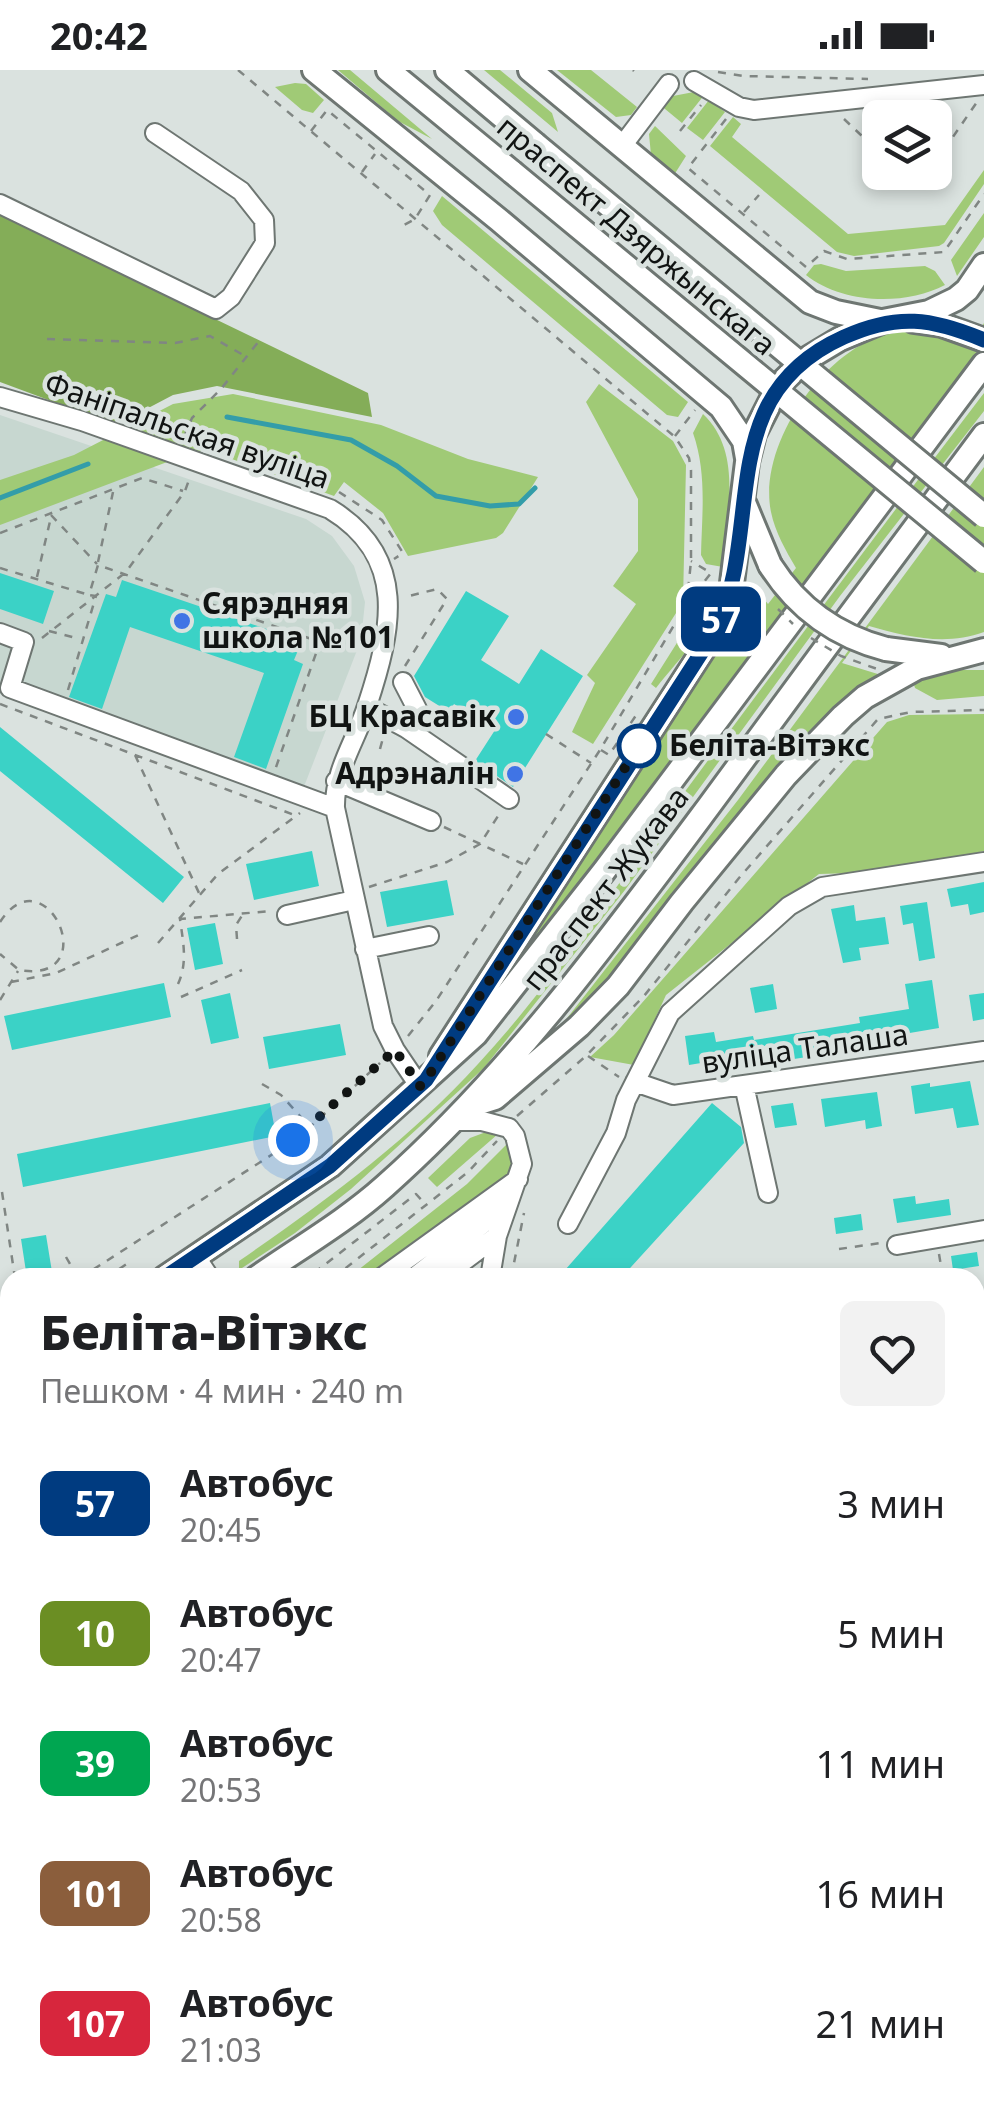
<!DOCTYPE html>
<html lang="ru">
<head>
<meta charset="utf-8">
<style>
	:root { --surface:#fff; --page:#f2f2f2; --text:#202124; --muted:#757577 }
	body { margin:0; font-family:"Noto Sans",sans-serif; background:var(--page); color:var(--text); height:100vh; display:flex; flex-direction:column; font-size:38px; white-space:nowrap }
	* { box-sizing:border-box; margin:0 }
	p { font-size:32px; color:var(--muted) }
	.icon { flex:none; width:55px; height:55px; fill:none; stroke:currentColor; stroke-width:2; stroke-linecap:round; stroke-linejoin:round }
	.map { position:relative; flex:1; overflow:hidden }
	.panel { position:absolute; left:0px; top:1198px; width:985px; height:842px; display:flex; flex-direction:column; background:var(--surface); border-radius:30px 30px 0 0; box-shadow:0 5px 15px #0003 }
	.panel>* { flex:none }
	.badge { padding:0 20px; border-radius:15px; font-size:35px; line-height:65px }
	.tools { position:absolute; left:862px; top:30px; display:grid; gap:20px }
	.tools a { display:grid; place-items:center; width:90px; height:90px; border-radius:15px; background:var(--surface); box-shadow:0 5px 15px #0003; font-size:50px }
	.you { position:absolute; width:50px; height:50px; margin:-25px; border:8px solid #fff; border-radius:50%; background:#1a73e8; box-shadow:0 0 0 15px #1a73e833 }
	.map>.badge { position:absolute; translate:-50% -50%; box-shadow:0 0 0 5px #fff }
	.round { display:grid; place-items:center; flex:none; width:105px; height:105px; border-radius:15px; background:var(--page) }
	.head { display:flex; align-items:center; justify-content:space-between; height:170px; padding:0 40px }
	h1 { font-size:48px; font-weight:800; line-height:75px }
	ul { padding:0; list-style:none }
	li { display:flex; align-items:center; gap:30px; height:130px; padding:0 40px }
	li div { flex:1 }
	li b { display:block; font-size:38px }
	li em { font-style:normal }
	li .badge { min-width:110px; font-weight:700; text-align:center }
	.status { display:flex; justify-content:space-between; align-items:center; height:70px; padding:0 50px; background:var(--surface); direction:ltr }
	.status svg { height:28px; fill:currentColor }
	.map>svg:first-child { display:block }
	.built { fill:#c7d7d0 }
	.green { fill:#a0ca76 }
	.forest { fill:#84ad58 }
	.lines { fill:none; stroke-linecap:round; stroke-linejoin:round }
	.stream { stroke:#339da9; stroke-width:5 }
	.building { fill:#3bd2c6 }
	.minor-casing { stroke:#6e7672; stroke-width:22 }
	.major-casing { stroke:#6e7672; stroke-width:28 }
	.path { stroke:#808683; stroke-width:2.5; stroke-dasharray:8 8; stroke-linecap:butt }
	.minor { stroke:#fff; stroke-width:18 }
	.major { stroke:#fff; stroke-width:22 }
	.rail { stroke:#303433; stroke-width:5; stroke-dasharray:5 10; stroke-linecap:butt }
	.major-bridge-casing { stroke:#6e7672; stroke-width:28; stroke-linecap:butt }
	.path-bridge { stroke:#808683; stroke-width:2.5; stroke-dasharray:8 8; stroke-linecap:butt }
	.major-bridge { stroke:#fff; stroke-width:22 }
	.line-casing { stroke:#fff; stroke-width:22 }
	.line { stroke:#003b80; stroke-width:15 }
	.walk { stroke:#111413; stroke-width:10; stroke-dasharray:0 18 }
	.poi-dot { fill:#4074e5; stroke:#dae2df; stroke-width:4 }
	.stop-dot { fill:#fff; stroke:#003b80; stroke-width:5 }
	.labels { text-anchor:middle; stroke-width:9; stroke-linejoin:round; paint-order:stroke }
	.street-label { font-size:30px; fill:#111413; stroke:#dae2df }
	.poi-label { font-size:30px; font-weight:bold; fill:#111413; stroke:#dae2df; text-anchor:end }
	.stop-label { font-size:30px; font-weight:bold; fill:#111413; stroke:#dae2df; text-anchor:start }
</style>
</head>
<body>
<div class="status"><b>20:42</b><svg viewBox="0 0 49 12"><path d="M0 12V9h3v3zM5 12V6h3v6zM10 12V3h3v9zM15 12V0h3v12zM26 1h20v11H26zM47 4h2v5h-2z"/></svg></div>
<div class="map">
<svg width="984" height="2038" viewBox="0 0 984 2038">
	<rect width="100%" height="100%" fill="#dae2df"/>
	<path class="built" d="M0,345L306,449L332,466L354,496L365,532L361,570L298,732L0,624Z
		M0,1581L10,1583V2030H620L623,2038H0Z
		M975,1914L984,1942V2038H685L683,2030H975Z"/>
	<path class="green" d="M338,0H350L432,69L398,51Z
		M484,0H500L552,43L558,62Z
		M557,0H591L637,37L631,45L616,47Z
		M295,13L306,14L324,30L313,43L302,40L275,17Z
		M699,21L705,24L682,53L659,34L673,26Z
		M709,30L725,42L703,70L687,58Z
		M733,47L741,54L732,67L848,164L945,155L984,100V114L944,173L939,176L854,186L837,182L710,76Z
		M655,56L686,86L674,105L651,85L649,64Z
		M442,126L688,332L678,347L667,345L442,155L433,141Z
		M984,143V167L957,206L951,190Z
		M821,194L846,201L925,196L935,201L945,215C905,236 842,234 806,205L814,195Z
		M984,253V274L515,898L509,894L742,516L756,519L768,534L796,498C786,481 775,462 771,442C757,374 827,273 896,262C921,258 947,268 970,277Z
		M599,314L673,371L686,395L683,532L593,674L572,662L595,613L587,605L636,534L613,516L638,481V429L586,332Z
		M984,323V341L840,526L625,820L484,998L351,1119L295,1163L239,1200V1191C323,1133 409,1070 478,994C551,915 612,822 675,735C777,597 880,459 984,323Z
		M233,324L381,355L468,389L538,407L503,463L496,468L408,486L383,443L344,412L334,426L207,380L191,383L0,455V410L74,385L173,334Z
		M703,344C744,383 726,446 723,497L706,494L701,485C702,443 707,403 693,363Z
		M984,397V562C946,576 907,567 869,556L842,593L881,605L844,632L580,944L546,975L738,730Z
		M721,513C716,554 681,586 656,618L651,614L714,514Z
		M960,600H984V626L937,630L915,618L913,611Z
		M984,644V781L890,802L819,804L666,925L634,995L590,987L614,965L887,652L909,645Z
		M486,1062L498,1064L437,1117L428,1108L470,1068Z
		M510,1071L517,1087L509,1107L374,1207L348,1208L467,1114Z
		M975,1573L984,1601V1765L975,1747Z"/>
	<path class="forest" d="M0,145L368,323L372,347L217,316L173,325L116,355L0,312Z"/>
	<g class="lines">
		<path class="stream" d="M227,347L351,370L397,396L436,426L490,436L519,434L535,418
			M0,428L88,394"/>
	</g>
	<path class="building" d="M0,503L54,521L43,554L0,539Z
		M122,510L302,571L294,590L303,594L266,699L234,687L264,603L130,557L102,639L69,627L106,524L116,527Z
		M466,521L509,546L481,590L519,614L541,579L583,606L513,717L475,691L495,660L454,634L449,642L425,627L414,606Z
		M0,657L184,807L163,833L0,701Z
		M312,781L319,816L254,830L246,794Z
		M447,810L454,845L387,857L380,822Z
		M984,812V842L970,845L968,834L951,837L947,819Z
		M927,832L935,888L919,891L913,853L903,855L900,836Z
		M854,835L856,851L885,847L889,874L859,878L861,890L843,893L831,839Z
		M215,853L223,894L195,900L187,858Z
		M932,910L939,958L851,973V976L806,983L807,987L781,991V988L732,995L731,988L689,995L685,966L714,962L716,972L753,966L754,970L860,953L859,947L909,939L905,914Z
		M164,913L171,947L12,980L4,946Z
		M773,914L777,939L755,943L750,918Z
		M230,923L239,968L211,974L201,930Z
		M984,923V949L973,951L969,925Z
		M340,954L346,985L269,999L263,967Z
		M970,1011L979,1055L957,1058L953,1038L915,1044L911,1016L930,1013V1017Z
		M877,1022L882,1056L866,1059L865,1050L825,1057L821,1029Z
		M270,1033L276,1066L23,1117L17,1084Z
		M712,1033L741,1057L744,1073L621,1208H558Z
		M793,1033L797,1055L775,1058L771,1036Z
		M915,1126L916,1134L949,1129L951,1145L897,1153L893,1129Z
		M861,1144L863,1160L836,1164L834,1148Z
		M46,1165L53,1208H27L21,1169Z
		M977,1182L979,1196L953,1200L951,1186Z"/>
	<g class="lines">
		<g class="minor-casing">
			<path id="minor" d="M694,11L739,37L754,40L984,15
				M622,76L669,14
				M0,134L216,239L231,227L265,173L264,150L241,121L155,63
				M0,327L82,351L330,439C409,487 392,560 367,636C356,671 334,700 335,738L383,956L395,980L420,1017
				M0,563L24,572L10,618L335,738
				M403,612L417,639L406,658
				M367,637L406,658L509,729
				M336,711L431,751
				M287,845L354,830
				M365,879L429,866
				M635,1012L673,1025L984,981
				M744,1015L768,1123
				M453,1051H482L509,1058L515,1066L522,1094L497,1166L490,1208
				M568,1154L616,1063L626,1030L670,943L789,836L822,817L984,792
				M897,1175L984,1160
				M196,1187L210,1208
				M381,1208L518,1109
				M413,1208L506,1136
				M441,1208L497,1166
				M975,1348L984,1346
				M0,1506L10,1504
				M975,1517L978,1525L984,1523
				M0,1604L10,1591
				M0,1660L10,1669
				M975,1823L984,1848
				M376,2030L388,2038
				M660,2030L662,2038
				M752,2030L754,2038
				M969,2030L971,2038
				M227,2038L234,2030
				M340,2038L347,2030
				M562,2038L563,2030
				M718,2038L719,2030
				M910,2038L936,2030"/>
		</g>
		<g class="major-casing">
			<path id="major" d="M314,0L499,150L721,337L744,371L747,388
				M388,0L512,102
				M447,0L535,74
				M530,0L810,232L836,242L880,251
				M914,251L942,255L984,270
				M745,435L770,495
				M886,579L941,586
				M441,986L716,560L730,529L747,392L754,364L779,315L805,290L840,269L883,251L929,242L956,229L967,220L984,195
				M476,1034L495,1028L579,956L618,916L682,832L786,705L843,646L865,627L917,598L984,580
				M164,1208L330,1096L476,964L604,801L984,294
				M256,1208C299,1178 346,1151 385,1116C510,1005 610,869 709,736C800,612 892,488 984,365
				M0,1308L10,1302
				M0,1366L10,1360"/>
		</g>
		<path class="path" d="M238,0L675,367L689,388L691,400V491L687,531
			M633,0L634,1
			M718,2L743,6L868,9
			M726,49L688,98L806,197L824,181L847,189L944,182L984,124
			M844,49L880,83
			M311,61L327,40L430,125L415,149L404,155
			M680,61L701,35
			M935,93L977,32
			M362,102L375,84
			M901,102L905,106L915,102
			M744,142L759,125
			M47,269L175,273L210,266L245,286
			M675,366L695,340
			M184,367L192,348L221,319L259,271
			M339,422L382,450L403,483L394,489
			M51,445L97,494
			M0,463L142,408L183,421
			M98,492L113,422
			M0,498L89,525
			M37,507L51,447
			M49,561L80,569
			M42,568L126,502L185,421L190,407
			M405,596L447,529L437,519L405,527
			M68,620L96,526L89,525L98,495L320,572L275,700
			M0,634L297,746
			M546,664L591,693
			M380,679L383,668
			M601,680L609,685L639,641
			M135,685L199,823
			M444,757L523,794
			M369,817L447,792L480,774L500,743
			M0,852C46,781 106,915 19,900L0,884
			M237,869L236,855L243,844
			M158,873L218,804L300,743
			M11,912L56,903L145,862
			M178,914C188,892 183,872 180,849L271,841
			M181,927L242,900
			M0,930L18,901
			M408,966L436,931L600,680L686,535L711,503L691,491
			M588,986L619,1007
			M262,1014L281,1025L309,1056
			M517,1046L587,985L644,926L739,808L878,649L911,642L984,640
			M2,1122L15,1208
			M839,1179L881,1173
			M939,1184L943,1208
			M66,1187L78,1208
			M314,1203L416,1124L426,1135
			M80,1208L276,1082L310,1057L380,993
			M106,1208L131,1191
			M333,1208L468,1102L497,1071
			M511,1208L524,1143
			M0,1259L10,1252
			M0,1275L10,1268
			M0,1414L10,1407
			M975,1423L984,1425
			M975,1463L984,1459
			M975,1768L984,1787
			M975,1878L984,1907
			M635,2030L637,2038"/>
		<use href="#minor" class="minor"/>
		<use href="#major" class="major"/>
		<path class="rail" d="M187,2031L188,2030"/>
		<g class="major-bridge-casing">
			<path id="major-bridge" d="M535,74L984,446
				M512,102L984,492
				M770,495C798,539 836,566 886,579"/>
		</g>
		<path class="path-bridge" d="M778,539L793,554
			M811,568L841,586L880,600"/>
		<use href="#major-bridge" class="major-bridge"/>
	</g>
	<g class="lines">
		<g class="line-casing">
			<path id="line" d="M164,1208L330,1096L426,1010L716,560C765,455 712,326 844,267C897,243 932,248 984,270"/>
		</g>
		<use href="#line" class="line"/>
		<path class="walk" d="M293,1070L395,980L420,1016L426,1010L639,676"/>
	</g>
	<g class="poi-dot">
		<circle cx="182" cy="551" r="10"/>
		<circle cx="516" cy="647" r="10"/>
		<circle cx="515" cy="704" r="10"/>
	</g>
	<circle class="stop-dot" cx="639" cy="676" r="20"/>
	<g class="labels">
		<g class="street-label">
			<text transform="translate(636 166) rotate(40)" y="10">праспект Дзяржынскага</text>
			<text transform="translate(187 361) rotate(19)" y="10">Фаніпальская вуліца</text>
			<text transform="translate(606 819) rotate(-52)" y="10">праспект Жукава</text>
			<text transform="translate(805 979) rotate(-8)" y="10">вуліца Талаша</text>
		</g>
		<g class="poi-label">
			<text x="202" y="544" text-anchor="start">Сярэдняя<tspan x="202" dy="34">школа №101</tspan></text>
			<text x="496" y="657">БЦ Красавік</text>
			<text x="495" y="714">Адрэналін</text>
		</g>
		<g class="stop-label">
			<text x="669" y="686">Беліта-Вітэкс</text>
		</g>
	</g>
</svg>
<div class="tools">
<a><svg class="icon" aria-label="layers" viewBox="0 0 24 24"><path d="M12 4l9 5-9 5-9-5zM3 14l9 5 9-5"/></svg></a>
</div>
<div class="you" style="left:293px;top:1070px"></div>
<b class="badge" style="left:721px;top:549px;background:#003b80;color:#fff">57</b>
<section class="panel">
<div class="head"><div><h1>Беліта-Вітэкс</h1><p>Пешком · 4 мин · 240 m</p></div><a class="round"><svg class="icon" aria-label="heart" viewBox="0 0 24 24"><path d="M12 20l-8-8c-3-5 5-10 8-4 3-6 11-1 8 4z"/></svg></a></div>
<ul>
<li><span class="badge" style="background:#003b80;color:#fff">57</span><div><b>Автобус</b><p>20:45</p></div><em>3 мин</em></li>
<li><span class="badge" style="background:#6b8e23;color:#fff">10</span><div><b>Автобус</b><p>20:47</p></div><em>5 мин</em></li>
<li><span class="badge" style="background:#00a651;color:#fff">39</span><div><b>Автобус</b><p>20:53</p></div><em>11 мин</em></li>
<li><span class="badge" style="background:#8b5e3c;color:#fff">101</span><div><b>Автобус</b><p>20:58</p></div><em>16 мин</em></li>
<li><span class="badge" style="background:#d7263d;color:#fff">107</span><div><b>Автобус</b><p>21:03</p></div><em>21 мин</em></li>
</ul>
</section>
</div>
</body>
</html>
